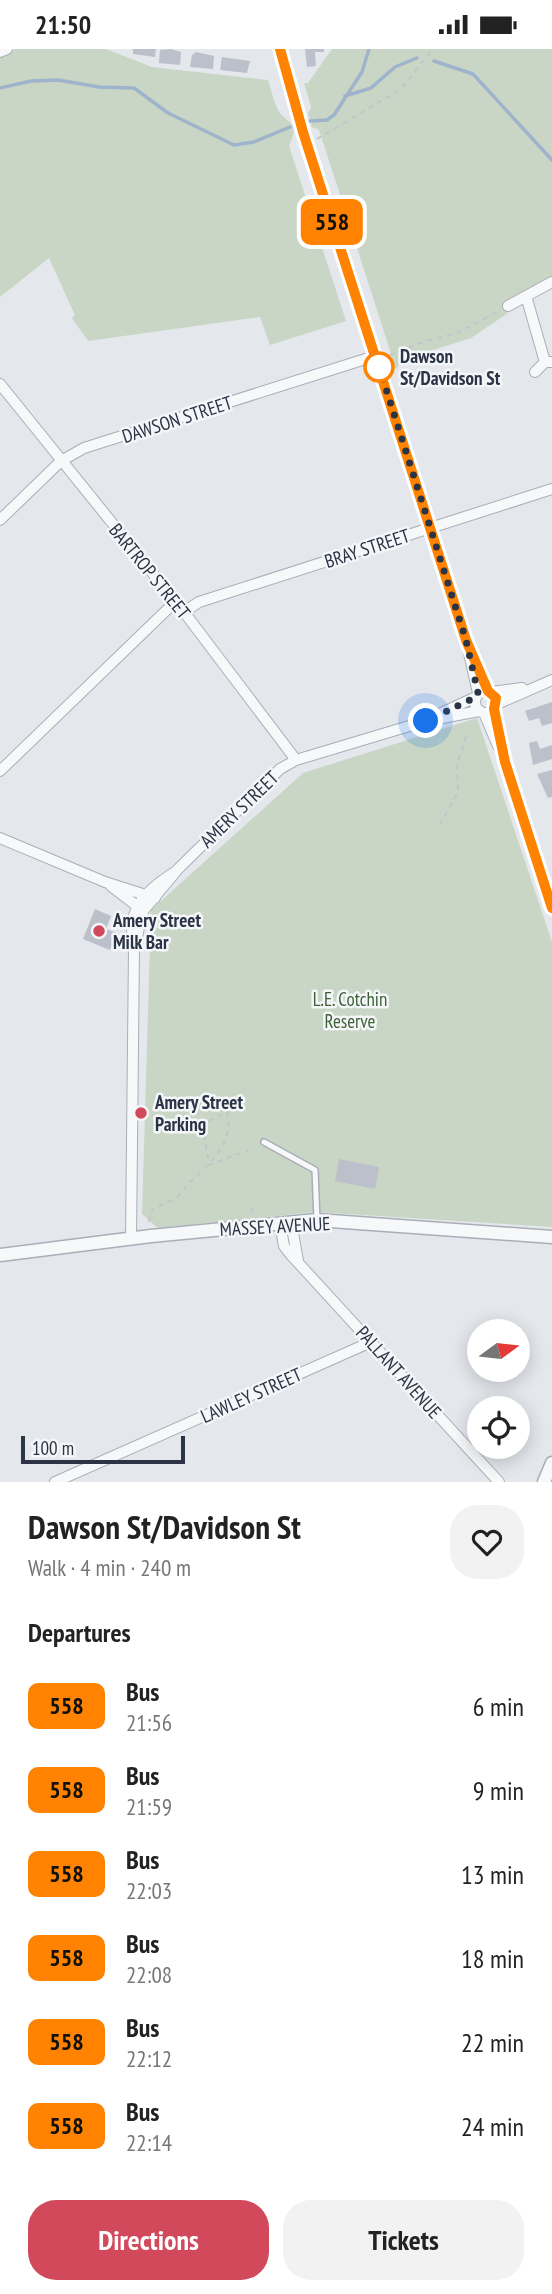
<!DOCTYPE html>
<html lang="en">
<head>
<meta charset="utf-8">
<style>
	:root { --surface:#fff; --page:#f2f2f2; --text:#222; --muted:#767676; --accent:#d1495b }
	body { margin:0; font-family:"PT Sans Narrow",sans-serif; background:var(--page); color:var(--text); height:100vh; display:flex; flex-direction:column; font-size:26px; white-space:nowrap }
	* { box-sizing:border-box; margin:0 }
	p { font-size:23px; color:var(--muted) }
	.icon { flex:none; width:38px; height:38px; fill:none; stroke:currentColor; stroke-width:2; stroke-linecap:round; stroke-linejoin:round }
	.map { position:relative; height:1433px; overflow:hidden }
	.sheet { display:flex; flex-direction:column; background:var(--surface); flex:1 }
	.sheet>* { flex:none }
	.badge { padding:0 14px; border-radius:10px; font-size:24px; line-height:46px }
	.needle { width:46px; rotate:75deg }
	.tools { position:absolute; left:467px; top:1270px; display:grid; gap:14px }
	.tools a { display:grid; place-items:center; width:63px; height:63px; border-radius:50%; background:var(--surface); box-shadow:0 4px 18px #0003; font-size:35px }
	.scale { position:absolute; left:21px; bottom:18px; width:164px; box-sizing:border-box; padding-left:7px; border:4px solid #2b3445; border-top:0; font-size:19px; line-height:24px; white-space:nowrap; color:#2b3445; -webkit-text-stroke:5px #f4f6f9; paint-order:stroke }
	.you { position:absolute; width:35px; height:35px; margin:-18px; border:5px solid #fff; border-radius:50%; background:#1a73e8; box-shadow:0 0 0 10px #1a73e833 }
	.map>.badge { position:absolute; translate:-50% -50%; box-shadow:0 0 0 4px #fff }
	h2 { padding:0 28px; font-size:26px; line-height:63px }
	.round { display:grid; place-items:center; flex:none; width:74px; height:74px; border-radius:28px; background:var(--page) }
	.head { display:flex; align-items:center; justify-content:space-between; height:119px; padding:0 28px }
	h1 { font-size:33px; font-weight:600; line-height:52px }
	.primary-button { display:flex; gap:14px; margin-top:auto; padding:14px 28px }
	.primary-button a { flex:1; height:80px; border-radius:28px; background:var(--accent); color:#fff; font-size:28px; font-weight:600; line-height:80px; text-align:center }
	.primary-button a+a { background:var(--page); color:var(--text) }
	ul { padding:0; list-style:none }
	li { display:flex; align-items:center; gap:21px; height:84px; padding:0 28px }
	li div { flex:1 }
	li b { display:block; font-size:26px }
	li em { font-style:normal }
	li .badge { min-width:77px; font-weight:700; text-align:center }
	.status { display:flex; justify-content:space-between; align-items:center; height:49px; padding:0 35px; background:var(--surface); direction:ltr }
	.status svg { height:19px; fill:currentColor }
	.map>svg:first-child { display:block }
	.green { fill:#c9d6c5 }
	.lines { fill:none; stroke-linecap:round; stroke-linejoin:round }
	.stream { stroke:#9fb4cc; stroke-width:3.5 }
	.building { fill:#bbc0ca }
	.service-casing { stroke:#a9aeb7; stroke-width:8 }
	.minor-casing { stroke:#a9aeb7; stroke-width:12 }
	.tertiary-casing { stroke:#a9aeb7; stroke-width:15 }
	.path { stroke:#c2c5cb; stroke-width:2; stroke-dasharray:5 5; stroke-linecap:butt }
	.service { stroke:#f7f8fa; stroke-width:5 }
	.minor { stroke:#f7f8fa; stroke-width:10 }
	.tertiary { stroke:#f7f8fa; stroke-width:12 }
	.line-casing { stroke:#fff; stroke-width:16 }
	.line { stroke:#ff8200; stroke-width:10 }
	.walk { stroke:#2b3445; stroke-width:7; stroke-dasharray:0 12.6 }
	.stop-dot { fill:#fff; stroke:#ff8200; stroke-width:3.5 }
	.poi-dot { fill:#d1495b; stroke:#f4f6f9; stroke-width:2.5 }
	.labels { text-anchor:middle; stroke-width:5; stroke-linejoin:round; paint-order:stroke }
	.stop-label { font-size:19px; font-weight:bold; fill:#2b3445; stroke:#f4f6f9; text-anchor:start }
	.street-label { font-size:19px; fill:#2b3445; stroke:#f4f6f9 }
	.poi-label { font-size:19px; font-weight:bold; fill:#2b3445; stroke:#f4f6f9; text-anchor:start }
	.park-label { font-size:19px; fill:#3f6138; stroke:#f4f6f9 }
</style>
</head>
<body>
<div class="status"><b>21:50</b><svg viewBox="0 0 49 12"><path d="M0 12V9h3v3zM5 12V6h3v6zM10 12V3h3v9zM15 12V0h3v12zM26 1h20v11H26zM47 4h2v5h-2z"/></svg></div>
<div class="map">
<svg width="552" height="1433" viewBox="0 0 552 1433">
	<rect width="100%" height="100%" fill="#e4e7ec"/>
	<path class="green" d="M16,0H106L152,18L268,31C271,40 273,50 277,59C285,76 302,70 289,97L346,272L270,296L260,268L88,292L72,269L75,266L49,209L0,248V8Z
		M332,0H552V228L503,254L508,264L471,289L402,311L396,320L322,90L319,81L312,78L308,65L311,58L304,34H308Z
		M477,669L552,893V1178L316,1163L158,1179L142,1165L151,861L303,724Z"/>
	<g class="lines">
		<path class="stream" d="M434,12L473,25L552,111
			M0,39L31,32L58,31L99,38L134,39L168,64L234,96L254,93L290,78
			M345,47L371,39L395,18L417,9
			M310,72L327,71L334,66L362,23L369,0"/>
	</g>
	<path class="building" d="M133,0H156L155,8L133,5Z
		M171,0L181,3L180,16L159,14L160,1Z
		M305,0H324V3H315L316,17L307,18Z
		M196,3L214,7L213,20L190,18L192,6Z
		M222,8L250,12L247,24L220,21Z
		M552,653V674L542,677L539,669L529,672L525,662Z
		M537,692L540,700L552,696V710L533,716L529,694Z
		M552,721V748L548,749L537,725Z
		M95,860L111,867L106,880L117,884L110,901L83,890Z
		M222,1047L228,1059L221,1063L215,1050Z
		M339,1110L379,1118L375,1140L335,1132Z"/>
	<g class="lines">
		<g class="service-casing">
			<path id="service" d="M264,1093L315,1121L317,1171"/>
		</g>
		<g class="minor-casing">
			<path id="minor" d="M280,0L303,83L466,591L478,644
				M0,3L7,0
				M526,247L545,313
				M508,257L552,233
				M535,323L545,313H552
				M0,335L184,563L296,711
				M0,471L61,412L84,399L375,307
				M184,563L199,553L552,440
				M476,614L488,642
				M475 653a11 11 0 1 1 22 0a11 11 0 1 1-22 0Z
				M492,643L522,639
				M497,655L552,631
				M494,660L505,713L552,859
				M484,664L498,697
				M439,665L476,648
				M0,722L175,553
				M0,789L105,833L155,849
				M111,837L141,860
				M134,897C125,861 146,841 175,823
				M291,1173L298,1212
				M280,1174L284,1197L291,1206L499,1433
				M131,1190L134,900L143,862L178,820L280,720L296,711L426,672L479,662
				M55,1433L371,1293"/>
		</g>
		<g class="tertiary-casing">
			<path id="tertiary" d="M0,1206L151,1187L317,1171L552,1188
				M544,1433L552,1414"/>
		</g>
		<path class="path" d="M317,90L401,40L433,0
			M390,306L426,292L457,284L499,262
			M440,776L458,743L457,715L468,682
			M252,1159L253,1166
			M149,1173L152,1161C160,1156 169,1153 177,1148C182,1144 186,1137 191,1132C211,1114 235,1092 227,1063L206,1073L204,1085L209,1116L249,1101"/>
		<use href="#service" class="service"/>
		<use href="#minor" class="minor"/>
		<use href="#tertiary" class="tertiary"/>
	</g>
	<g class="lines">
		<g class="line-casing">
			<path id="line" d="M280,0L303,83L466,591L488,642L496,649L494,660L505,713L552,859"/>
		</g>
		<use href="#line" class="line"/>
		<path class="walk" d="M379,318L466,591L478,644L476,648L426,672"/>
	</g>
	<circle class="stop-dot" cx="379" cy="318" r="14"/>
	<g class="poi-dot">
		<circle cx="99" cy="882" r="7"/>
		<circle cx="141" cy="1064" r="7"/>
	</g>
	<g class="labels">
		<g class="stop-label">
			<text x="400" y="314">Dawson<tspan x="400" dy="22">St/Davidson St</tspan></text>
		</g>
		<g class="street-label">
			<text transform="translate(177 370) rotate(-18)" y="7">DAWSON STREET</text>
			<text transform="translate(367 499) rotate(-18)" y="7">BRAY STREET</text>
			<text transform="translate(150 522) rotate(51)" y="7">BARTROP STREET</text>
			<text transform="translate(239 760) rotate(-44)" y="7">AMERY STREET</text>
			<text transform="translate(275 1177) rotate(-3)" y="7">MASSEY AVENUE</text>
			<text transform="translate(399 1323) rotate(48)" y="7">PALLANT AVENUE</text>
			<text transform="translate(251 1346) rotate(-24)" y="7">LAWLEY STREET</text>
		</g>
		<g class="poi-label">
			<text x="113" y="878">Amery Street<tspan x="113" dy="22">Milk Bar</tspan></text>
			<text x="155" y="1060">Amery Street<tspan x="155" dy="22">Parking</tspan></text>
		</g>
		<g class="park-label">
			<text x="350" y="957">L.E. Cotchin<tspan x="350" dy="22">Reserve</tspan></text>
		</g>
	</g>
</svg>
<div class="tools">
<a><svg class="needle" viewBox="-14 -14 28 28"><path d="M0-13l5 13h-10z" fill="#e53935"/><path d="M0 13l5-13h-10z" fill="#767676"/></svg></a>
<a><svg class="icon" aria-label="locate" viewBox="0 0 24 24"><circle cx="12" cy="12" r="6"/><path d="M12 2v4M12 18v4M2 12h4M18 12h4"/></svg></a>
</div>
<div class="scale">100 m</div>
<div class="you" style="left:426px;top:672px"></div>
<b class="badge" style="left:332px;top:173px;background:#ff8200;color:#111">558</b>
</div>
<section class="sheet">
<div class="head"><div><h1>Dawson St/Davidson St</h1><p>Walk · 4 min · 240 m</p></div><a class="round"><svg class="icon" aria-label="heart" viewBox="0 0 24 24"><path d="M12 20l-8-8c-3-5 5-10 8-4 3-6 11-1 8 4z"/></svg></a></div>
<h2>Departures</h2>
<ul>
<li><span class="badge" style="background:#ff8200;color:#111">558</span><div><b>Bus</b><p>21:56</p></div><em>6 min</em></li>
<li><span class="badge" style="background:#ff8200;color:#111">558</span><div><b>Bus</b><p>21:59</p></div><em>9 min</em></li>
<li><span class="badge" style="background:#ff8200;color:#111">558</span><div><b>Bus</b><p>22:03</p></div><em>13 min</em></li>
<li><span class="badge" style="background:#ff8200;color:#111">558</span><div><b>Bus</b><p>22:08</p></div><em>18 min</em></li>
<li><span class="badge" style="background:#ff8200;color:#111">558</span><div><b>Bus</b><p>22:12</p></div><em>22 min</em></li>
<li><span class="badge" style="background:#ff8200;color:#111">558</span><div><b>Bus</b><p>22:14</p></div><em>24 min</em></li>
</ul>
<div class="primary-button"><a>Directions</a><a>Tickets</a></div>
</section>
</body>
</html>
